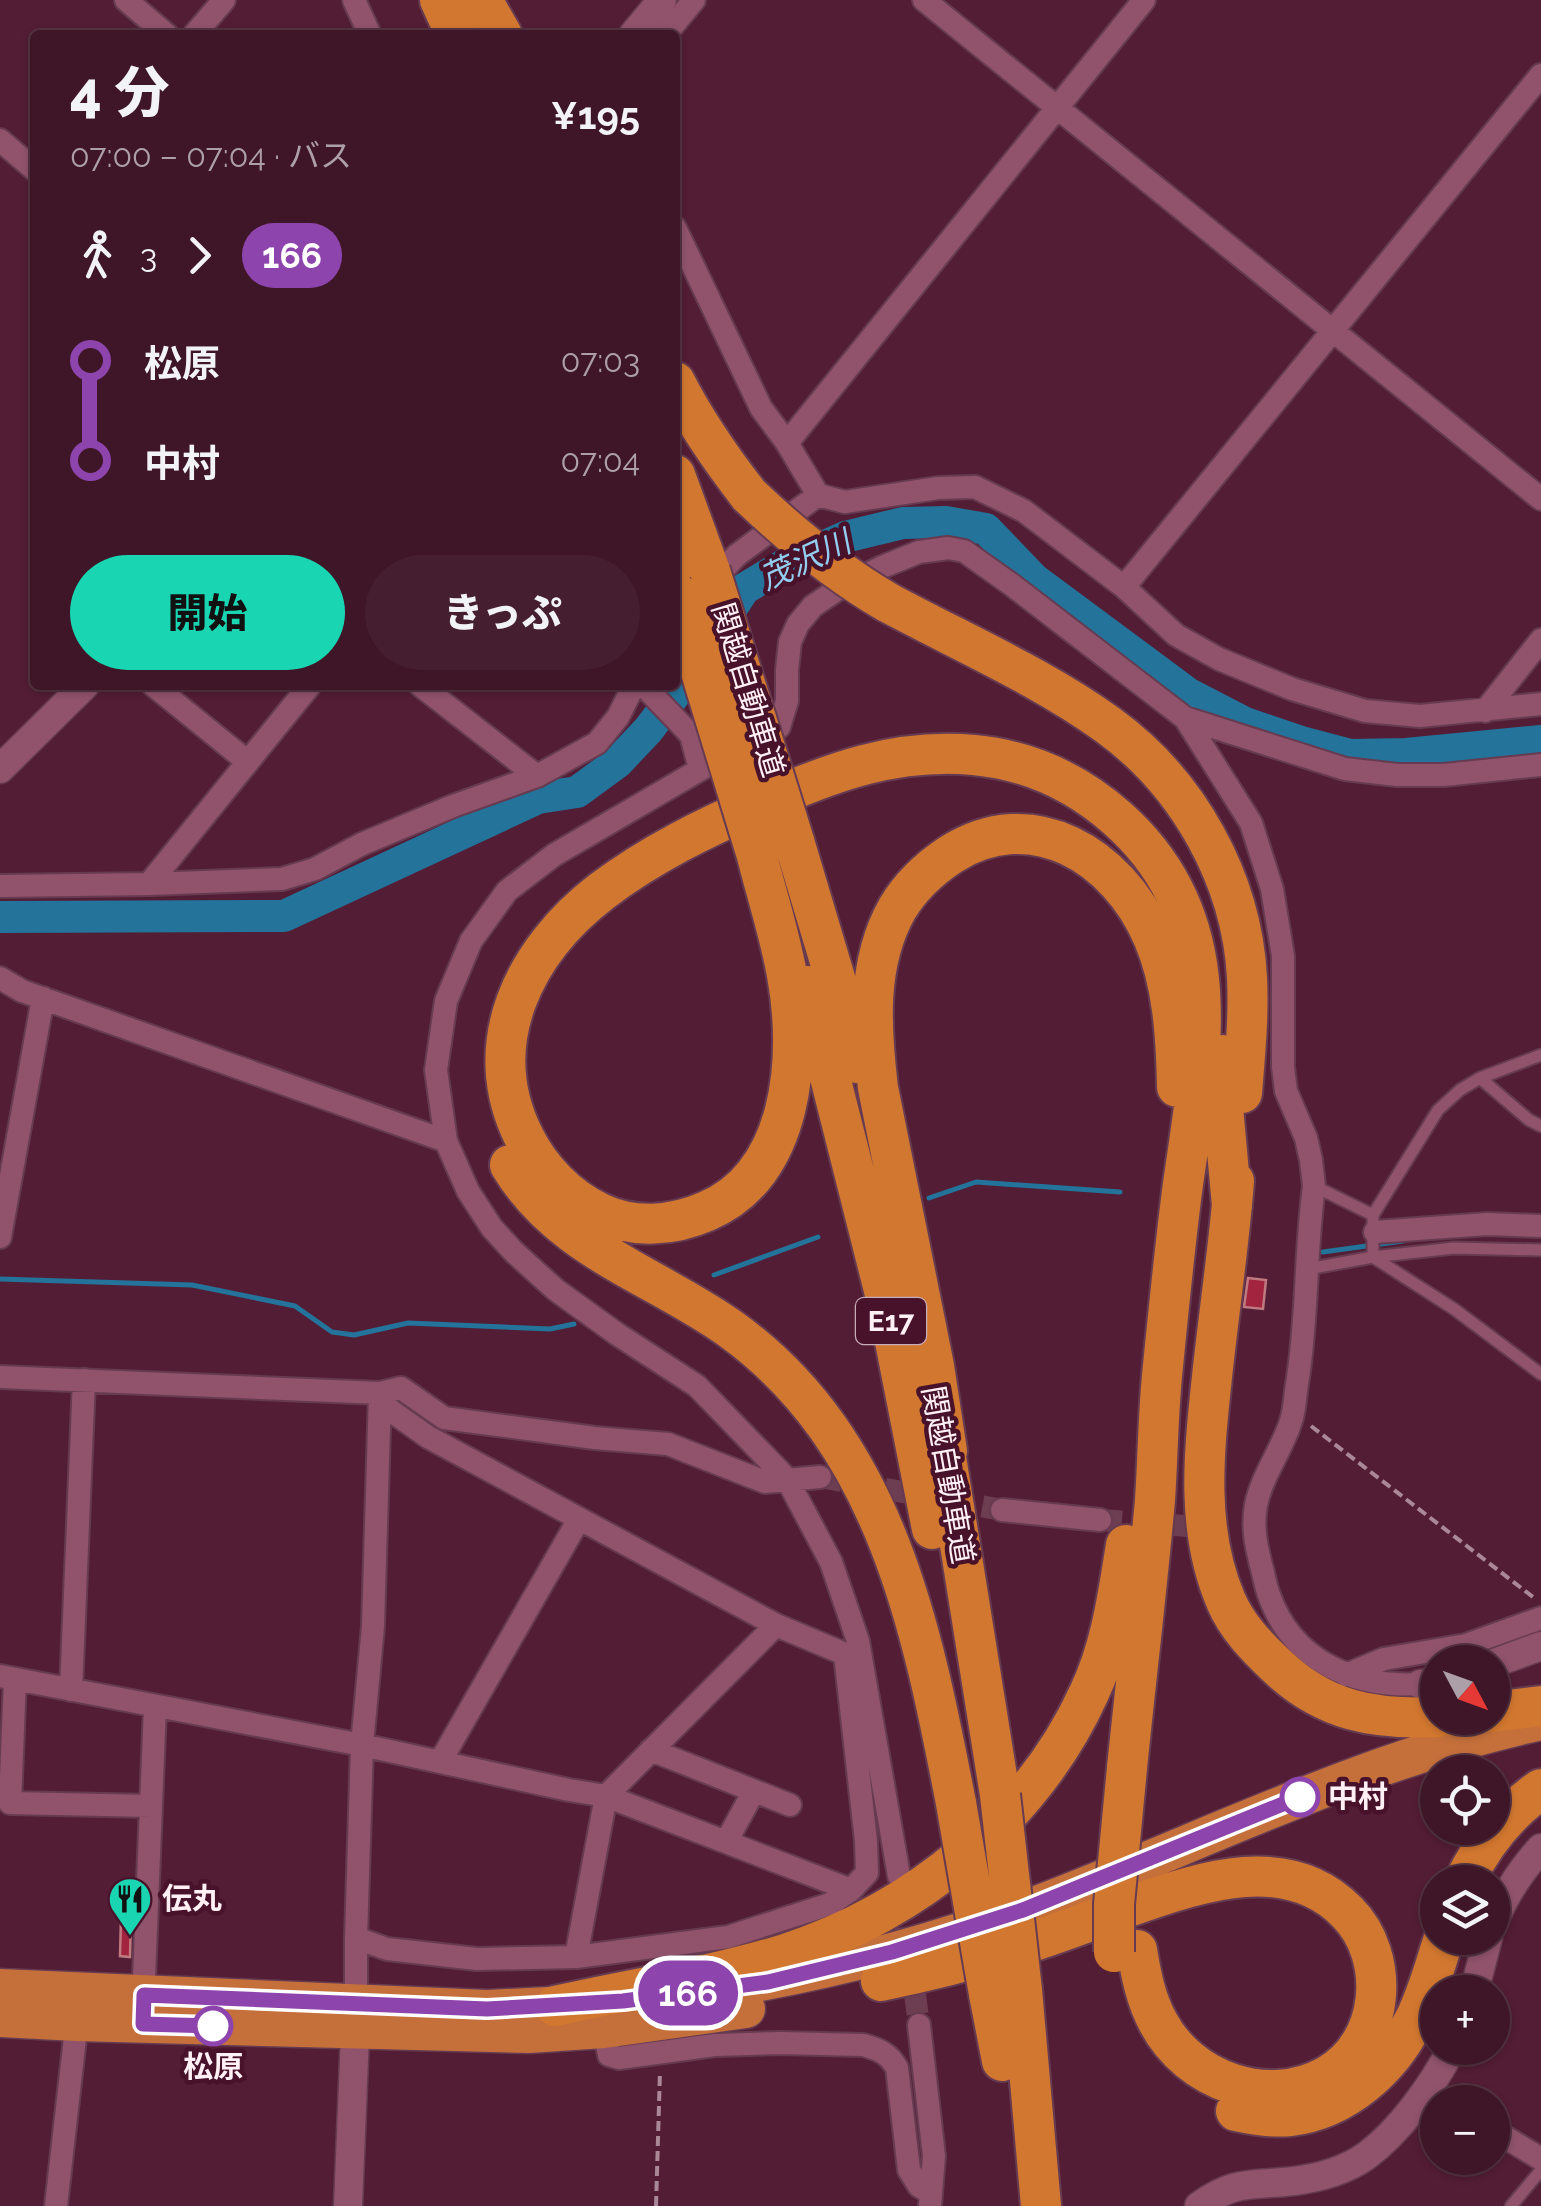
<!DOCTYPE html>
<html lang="ja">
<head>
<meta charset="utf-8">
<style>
	:root { --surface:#3e1628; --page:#451f30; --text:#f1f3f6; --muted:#ad9fa8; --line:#573545; --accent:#19d5b2 }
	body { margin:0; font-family:Raleway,"Noto Sans JP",sans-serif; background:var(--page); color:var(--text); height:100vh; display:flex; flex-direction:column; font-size:38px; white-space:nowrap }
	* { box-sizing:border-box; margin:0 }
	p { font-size:32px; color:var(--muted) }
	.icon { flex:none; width:55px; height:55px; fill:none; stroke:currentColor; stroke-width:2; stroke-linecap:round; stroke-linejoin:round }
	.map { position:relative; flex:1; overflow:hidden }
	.details { position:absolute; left:30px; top:30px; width:650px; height:660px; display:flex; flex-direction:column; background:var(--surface); border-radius:10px; box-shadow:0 2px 8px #0004,0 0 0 2px var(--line) }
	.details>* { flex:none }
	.badge { padding:0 20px; border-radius:32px; font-size:35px; line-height:65px }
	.needle { width:65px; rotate:131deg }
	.buttons { position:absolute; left:1420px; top:1645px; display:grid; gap:20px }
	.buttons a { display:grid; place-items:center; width:90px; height:90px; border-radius:50%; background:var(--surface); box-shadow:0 2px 8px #0004,0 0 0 2px var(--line); font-size:50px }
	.map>.badge { position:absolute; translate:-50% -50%; box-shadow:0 0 0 5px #fff }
	.legs { display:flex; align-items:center; gap:15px; height:110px; padding:0 40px; font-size:32px }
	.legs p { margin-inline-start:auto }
	.headline { display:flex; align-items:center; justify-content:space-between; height:170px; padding:0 40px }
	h1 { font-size:55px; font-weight:800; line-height:75px }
	.button { display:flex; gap:20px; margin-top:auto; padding:20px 40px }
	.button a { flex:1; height:115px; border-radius:60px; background:var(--accent); color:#111; font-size:40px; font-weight:800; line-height:115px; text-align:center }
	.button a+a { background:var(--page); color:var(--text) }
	ul { padding:0 40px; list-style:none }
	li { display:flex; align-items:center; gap:35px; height:100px; font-size:38px }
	li i { display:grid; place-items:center; width:15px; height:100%; margin:0 12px; background:currentColor }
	li i::after { content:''; width:25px; height:25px; margin:-12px; border:8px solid; border-radius:50%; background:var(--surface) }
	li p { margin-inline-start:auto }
	li:first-child i { background:linear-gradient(#0000 50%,currentColor 0) }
	li:last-child i { background:linear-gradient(currentColor 50%,#0000 0) }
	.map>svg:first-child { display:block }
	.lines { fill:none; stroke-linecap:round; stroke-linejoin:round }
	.stream { stroke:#23739a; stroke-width:5 }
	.river { stroke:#23739a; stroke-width:32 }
	.building { fill:#a2243e; stroke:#bf7a80; stroke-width:2.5 }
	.minor-tunnel { stroke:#6d3d52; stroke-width:22; stroke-dasharray:22 11; stroke-linecap:butt }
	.service-casing { stroke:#663b51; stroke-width:15 }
	.minor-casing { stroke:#663b51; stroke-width:26 }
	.tertiary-casing { stroke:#663b51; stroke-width:31 }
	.trunk-casing { stroke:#663b51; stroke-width:41 }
	.motorway-casing { stroke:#663b51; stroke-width:44 }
	.path { stroke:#aa8897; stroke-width:4; stroke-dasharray:10 5; stroke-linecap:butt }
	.service { stroke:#90536b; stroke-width:11 }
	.minor { stroke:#90536b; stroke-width:22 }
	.tertiary { stroke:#90536b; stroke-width:28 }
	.trunk { stroke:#c5703b; stroke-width:38 }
	.motorway { stroke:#d2772f; stroke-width:40 }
	.motorway-bridge-casing { stroke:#663b51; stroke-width:44; stroke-linecap:butt }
	.motorway-bridge { stroke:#d2772f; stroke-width:40 }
	.line-1-casing { stroke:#fff; stroke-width:22 }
	.line-1 { stroke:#8e44ad; stroke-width:15 }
	.stop-1-dot { fill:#fff; stroke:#8e44ad; stroke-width:5 }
	.labels { text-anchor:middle; stroke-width:9; stroke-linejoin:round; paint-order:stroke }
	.shield { fill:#48122b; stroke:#c8adb8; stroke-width:2.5 }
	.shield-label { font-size:28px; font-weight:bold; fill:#fff0f5 }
	.street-label { font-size:30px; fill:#fff0f5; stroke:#48122b }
	.stop-label { font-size:30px; font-weight:bold; fill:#fff0f5; stroke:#48122b; text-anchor:start }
	.poi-label { font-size:30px; font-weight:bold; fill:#fff0f5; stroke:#48122b; text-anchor:start }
	.water-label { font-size:32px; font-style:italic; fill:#93cdef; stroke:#48122b }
</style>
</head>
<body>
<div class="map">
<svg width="1541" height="2206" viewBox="0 0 1541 2206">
	<rect width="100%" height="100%" fill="#531d35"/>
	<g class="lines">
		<path class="stream" d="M929,1198L976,1182L1120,1192
			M1323,1252L1403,1241
			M714,1275L818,1237
			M0,1279L192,1285L295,1306L332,1332L354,1335L408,1323L550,1329L574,1324"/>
		<path class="river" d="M0,917L284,916L538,798L577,792L618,762L649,729L681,686L744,589L789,562L845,537L903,523L946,522L986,529L1034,579L1189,694L1245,723L1301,742L1350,755L1406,754L1541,741"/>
	</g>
	<path class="building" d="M1248,1278L1266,1280L1263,1309L1244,1307Z
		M121,1917H131L130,1957L120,1956Z"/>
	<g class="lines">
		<path class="minor-tunnel" d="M820,1477L1002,1510
			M1100,1520L1229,1529
			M902,1894L919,2025"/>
		<g class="service-casing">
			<path id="service" d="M1541,1055L1480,1078L1460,1090L1438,1110L1373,1215V1257L1454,1309L1541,1374
				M1480,1078L1529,1120L1541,1126
				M1314,1186L1373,1215
				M1308,1269L1373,1257L1454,1248L1541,1250
				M1511,2206L1541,2170"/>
		</g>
		<g class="minor-casing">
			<path id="minor" d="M126,0L167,35
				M354,0L370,35
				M924,0L1541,499
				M194,35L224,0
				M665,35L694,0
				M0,140L35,170
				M675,228L761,408L787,443L818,495L845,502L938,488L975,487L1024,511L1124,587L1176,635L1219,659L1292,689L1365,711L1420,716L1541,704
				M787,443L1144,0
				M709,584L737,555L818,495
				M1124,587L1541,75
				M153,685L248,762
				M420,685L537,776
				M643,685L691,735L700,769
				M1485,711L1541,640
				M1185,718L1251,823L1272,889L1283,956V1067L1286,1091L1306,1138L1311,1160L1314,1186C1305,1252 1308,1318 1297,1384C1295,1396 1295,1409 1291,1421C1282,1450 1262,1475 1256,1505C1252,1527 1256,1545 1261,1565C1264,1575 1265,1585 1269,1595C1292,1661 1354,1688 1420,1684
				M149,884L310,685
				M0,886L149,884L282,879L315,869L362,844L453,806L537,776L597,743L618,717L634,685
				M0,978L22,991L446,1141
				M1375,1232L1487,1224L1541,1226
				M0,1237L43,998
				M0,1377L380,1393L401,1388L444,1418L595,1438L668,1444L765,1482L820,1477
				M380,1403L428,1437L776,1625L845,1654
				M1002,1510L1100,1520
				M1346,1675L1384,1659L1466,1645L1541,1618
				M0,1676L362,1745L569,1790L606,1796L851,1890
				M15,1679L10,1803L151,1806
				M71,1690L84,1380
				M651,1750L790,1805
				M440,1762L579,1519
				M726,1842L754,1791
				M899,1876L858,1641L831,1562L787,1479L697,1386L617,1334L556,1290L514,1252L492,1228L468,1191L446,1141L436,1070L446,1001L471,941L507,891L554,855L708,765L779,727L787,701V670L790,642L798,624L813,606L838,589L882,567L919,552L948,548L964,551L1012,585L1185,718L1345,769L1397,775H1444L1541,765
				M356,1938L362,1745L373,1626L380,1393
				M576,1957L606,1796L776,1625
				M143,2003L155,1707
				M356,2003V1938L387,1949L477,1959L576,1957L728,1937L830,1904L851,1890L867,1873L866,1841L845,1654
				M919,2025L934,2156L930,2205
				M604,2029L609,2055L619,2058L715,2045L781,2043L863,2045C879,2049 889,2054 897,2068L909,2170L919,2186L931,2193
				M1428,2089L1450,2102
				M1492,2129L1541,2159
				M56,2206L78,2011"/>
		</g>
		<g class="tertiary-casing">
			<path id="tertiary" d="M633,35L662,0
				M0,769L85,685
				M1492,1664L1541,1646
				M1420,1684L1438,1681
				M1492,1926C1504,1896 1519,1872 1541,1848
				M1474,1992L1488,1938
				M348,2206L356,2010
				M1199,2206C1236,2179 1252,2186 1294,2181C1318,2178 1346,2170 1366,2156C1400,2131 1433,2085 1452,2048"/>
		</g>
		<g class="trunk-casing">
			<path id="trunk" d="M0,1988L487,2009L587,2004
				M701,1992C812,1975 921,1948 1026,1909C1197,1845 1361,1760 1541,1721
				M0,2018L77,2022L529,2034L604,2029L746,2009"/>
		</g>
		<g class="motorway-casing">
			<path id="motorway" d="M440,0L456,35
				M482,0L502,35
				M675,382C696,423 721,459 749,495
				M675,475L710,571
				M675,566L684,592
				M887,602C961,642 1040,676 1108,725C1188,783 1242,879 1247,978C1249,1016 1245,1055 1242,1093
				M794,841L837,985L857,1063
				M757,856C767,896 780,935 787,975C802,1056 794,1174 707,1211C673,1226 634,1229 600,1213C567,1198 540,1169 524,1137C477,1043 525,950 602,891C651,854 706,827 762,803C831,772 896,748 974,755C1028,760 1076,782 1117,818C1231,919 1202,1051 1183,1184C1175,1244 1169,1305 1163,1366C1158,1411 1158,1456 1155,1500C1147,1590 1136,1679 1127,1768
				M807,986L888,1306L932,1529
				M1223,1055V1107L1232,1206
				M510,1165C560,1249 657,1276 732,1330C886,1442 922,1628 956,1803
				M1234,1181C1229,1246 1219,1311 1212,1377C1204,1452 1195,1529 1226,1601C1237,1627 1257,1647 1277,1666C1324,1711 1374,1720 1438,1717
				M941,1426L1000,1795
				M947,1451L934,1366L878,1088C871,1029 866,964 897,909C910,887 929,869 950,855C1032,802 1118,856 1153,937C1173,983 1176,1036 1177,1087
				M1492,1712L1541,1706
				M1464,1882C1482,1845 1506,1813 1541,1789
				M881,1981C933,1970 984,1957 1034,1941C1068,1930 1101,1917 1134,1905C1203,1881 1288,1852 1347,1912C1392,1957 1385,2044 1327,2076C1267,2109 1189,2081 1158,2022C1146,2000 1141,1975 1137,1950
				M1022,1990L1041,2206
				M989,1994L1002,2061
				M555,2006C631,1989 710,1977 785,1954C915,1912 1032,1818 1089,1693C1111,1647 1118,1595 1126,1545
				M1236,2111C1254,2115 1272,2118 1290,2116C1345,2110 1392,2067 1415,2019C1428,1993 1435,1965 1444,1938"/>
		</g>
		<path class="path" d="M1311,1426L1533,1597
			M656,2206L660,2071"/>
		<use href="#service" class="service"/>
		<use href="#minor" class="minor"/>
		<use href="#tertiary" class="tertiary"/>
		<use href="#trunk" class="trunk"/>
		<use href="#motorway" class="motorway"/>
		<g class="motorway-bridge-casing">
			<path id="motorway-bridge" d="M749,495C792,536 836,572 887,602
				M710,571L794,841
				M677,593L757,856
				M1000,1795L1022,1990
				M956,1803L989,1994
				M1114,1952V1904L1127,1768"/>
		</g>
		<use href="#motorway-bridge" class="motorway-bridge"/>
	</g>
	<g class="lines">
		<g class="line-1-casing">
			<path id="line-1" d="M213,2026L143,2024L144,1995L487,2009L623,2001L768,1982L892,1952L1023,1910L1300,1797"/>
		</g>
		<use href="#line-1" class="line-1"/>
	</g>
	<defs>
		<g id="restaurant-pin" transform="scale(2.25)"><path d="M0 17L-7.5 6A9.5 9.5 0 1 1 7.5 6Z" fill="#19d5b2" stroke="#48122b"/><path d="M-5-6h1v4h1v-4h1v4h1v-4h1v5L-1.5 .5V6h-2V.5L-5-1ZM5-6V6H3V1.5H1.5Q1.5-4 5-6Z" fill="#111"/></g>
	</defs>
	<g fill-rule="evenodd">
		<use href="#restaurant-pin" x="130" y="1899"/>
	</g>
	<g class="stop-1-dot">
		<circle cx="1300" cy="1797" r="18"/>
		<circle cx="213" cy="2026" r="18"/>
	</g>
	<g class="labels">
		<rect class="shield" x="856" y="1298" width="70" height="46" rx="8"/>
		<g class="shield-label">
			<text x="891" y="1331">E17</text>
		</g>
		<g class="street-label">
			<text transform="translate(748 690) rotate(73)" y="10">関越自動車道</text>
			<text transform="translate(948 1475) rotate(80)" y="10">関越自動車道</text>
		</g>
		<g class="stop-label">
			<text x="1328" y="1807">中村</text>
			<text x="213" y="2077" text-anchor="middle">松原</text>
		</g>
		<g class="poi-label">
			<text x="162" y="1909">伝丸</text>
		</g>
		<g class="water-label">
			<text transform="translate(805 560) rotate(-25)" y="11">茂沢川</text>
		</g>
	</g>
</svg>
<div class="buttons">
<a><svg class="needle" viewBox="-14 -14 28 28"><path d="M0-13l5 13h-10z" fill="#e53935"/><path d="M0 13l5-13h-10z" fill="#ad9fa8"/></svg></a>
<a><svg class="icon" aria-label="locate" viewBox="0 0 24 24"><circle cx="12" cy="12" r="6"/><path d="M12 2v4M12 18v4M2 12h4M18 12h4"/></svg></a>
<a><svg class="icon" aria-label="layers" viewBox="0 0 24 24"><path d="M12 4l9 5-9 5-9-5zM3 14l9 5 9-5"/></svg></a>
<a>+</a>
<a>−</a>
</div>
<b class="badge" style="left:688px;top:1993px;background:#8e44ad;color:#fff">166</b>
<section class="details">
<div class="headline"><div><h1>4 分</h1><p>07:00 – 07:04 · バス</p></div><b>¥195</b></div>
<div class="legs"><svg class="icon" aria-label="walk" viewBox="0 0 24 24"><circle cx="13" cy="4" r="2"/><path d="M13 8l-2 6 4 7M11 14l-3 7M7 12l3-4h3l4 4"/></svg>3<svg class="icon" aria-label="forward" viewBox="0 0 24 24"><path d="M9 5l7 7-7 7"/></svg><b class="badge" style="background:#8e44ad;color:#fff">166</b></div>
<ul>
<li><i style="color:#8e44ad"></i><b>松原</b><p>07:03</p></li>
<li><i style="color:#8e44ad"></i><b>中村</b><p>07:04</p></li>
</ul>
<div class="button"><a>開始</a><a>きっぷ</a></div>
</section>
</div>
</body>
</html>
